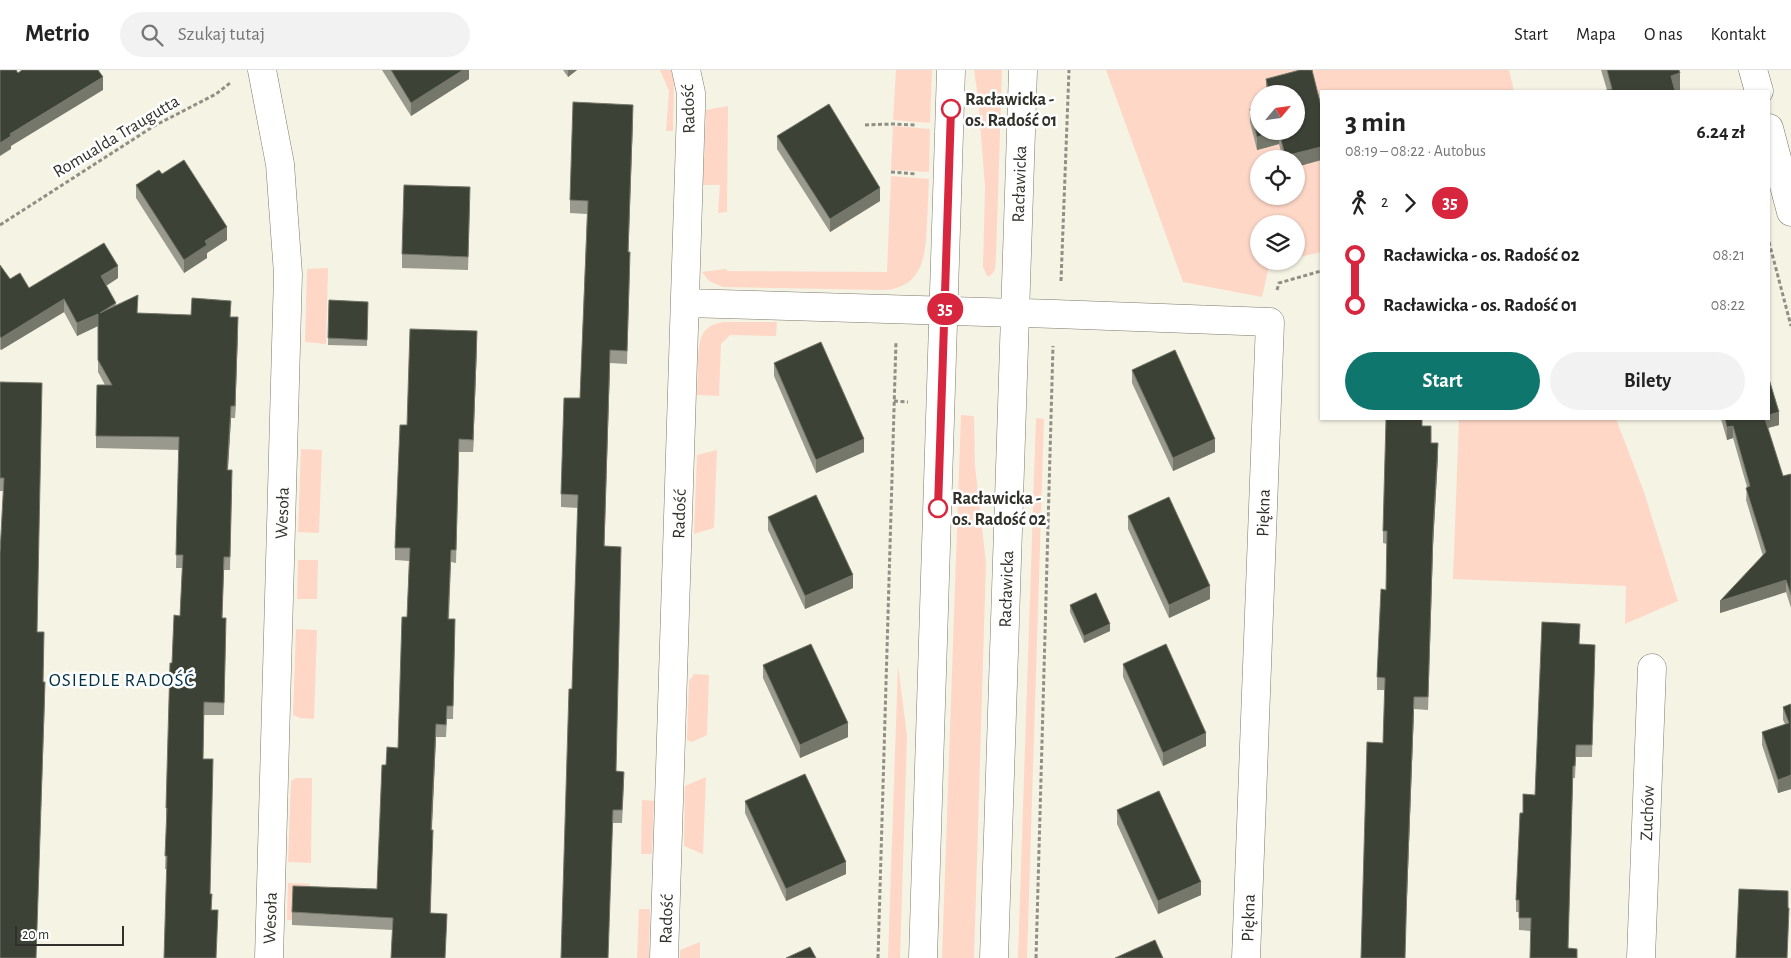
<!DOCTYPE html>
<html lang="pl">
<head>
<meta charset="utf-8">
<style>
	:root { --surface:#fff; --page:#f2f2f2; --text:#222; --muted:#767676; --line:#e0e0e0; --accent:#0f766e }
	body { margin:0; font-family:"Alegreya Sans",sans-serif; background:var(--page); color:var(--text); height:100vh; display:flex; flex-direction:column; font-size:19px; white-space:nowrap }
	* { box-sizing:border-box; margin:0 }
	p { font-size:16px; color:var(--muted) }
	.icon { flex:none; width:28px; height:28px; fill:none; stroke:currentColor; stroke-width:2; stroke-linecap:round; stroke-linejoin:round }
	.map { position:relative; flex:1; overflow:hidden }
	.details { position:absolute; left:1320px; top:20px; width:450px; height:330px; display:flex; flex-direction:column; background:var(--surface); border-radius:0px; box-shadow:0 1px 4px #0004 }
	.details>* { flex:none }
	.badge { padding:0 10px; border-radius:16px; font-size:18px; line-height:32px }
	.needle { width:32px; rotate:61deg }
	.tools { position:absolute; left:1250px; top:15px; display:grid; gap:10px }
	.tools a { display:grid; place-items:center; width:55px; height:55px; border-radius:50%; background:var(--surface); box-shadow:0 1px 4px #0004; font-size:25px }
	.scale { position:absolute; left:15px; bottom:12px; width:109px; box-sizing:border-box; padding-left:5px; border:2px solid #31302a; border-top:0; font-size:14px; line-height:18px; white-space:nowrap; color:#31302a; -webkit-text-stroke:4px #fff; paint-order:stroke }
	.map>.badge { position:absolute; translate:-50% -50%; box-shadow:0 0 0 2px #fff }
	.legs { display:flex; align-items:center; gap:8px; height:55px; padding:0 25px; font-size:16px }
	.legs p { margin-inline-start:auto }
	.head { display:flex; align-items:center; justify-content:space-between; height:85px; padding:0 25px }
	h1 { font-size:28px; font-weight:700; line-height:38px }
	.action { display:flex; gap:10px; margin-top:auto; padding:10px 25px }
	.action a { flex:1; height:58px; border-radius:30px; background:var(--accent); color:#fff; font-size:20px; font-weight:700; line-height:58px; text-align:center }
	.action a+a { background:var(--page); color:var(--text) }
	ul { padding:0 25px; list-style:none }
	li { display:flex; align-items:center; gap:18px; height:50px; font-size:19px }
	li i { display:grid; place-items:center; width:8px; height:100%; margin:0 6px; background:currentColor }
	li i::after { content:''; width:12px; height:12px; margin:-6px; border:4px solid; border-radius:50%; background:var(--surface) }
	li p { margin-inline-start:auto }
	li:first-child i { background:linear-gradient(#0000 50%,currentColor 0) }
	li:last-child i { background:linear-gradient(currentColor 50%,#0000 0) }
	header { display:flex; align-items:center; gap:30px; box-sizing:border-box; height:70px; padding:0 25px; background:var(--surface); border-bottom:1px solid var(--line) }
	header strong { font-size:24px }
	nav { display:flex; gap:28px; margin-inline-start:auto; font-size:18px }
	.search { width:350px; height:45px; background:var(--page); display:flex; align-items:center; gap:12px; box-sizing:border-box; padding:0 18px; border-radius:28px; color:var(--muted); font-size:19px }
	.map>svg:first-child { display:block }
	.green { fill:#fed7c7; fill-rule:evenodd }
	.lines { fill:none; stroke-linecap:round; stroke-linejoin:round }
	.street-casing { stroke:#7c7a6d; stroke-width:29 }
	.path { stroke:#908f85; stroke-width:3; stroke-dasharray:4 2.5; stroke-linecap:butt }
	.street { stroke:#fff; stroke-width:28 }
	.wall { fill:#999a8d }
	.shaded-wall { fill:#74776a }
	.building { fill:#3d4236; stroke:#74776a }
	.line-1-casing { stroke:#fff; stroke-width:11 }
	.line-1 { stroke:#d7263d; stroke-width:8 }
	.stop-1-dot { fill:#fff; stroke:#d7263d; stroke-width:2.5 }
	.labels { text-anchor:middle; stroke-width:5; stroke-linejoin:round; paint-order:stroke }
	.stop-label { font-size:18px; font-weight:bold; fill:#31302a; stroke:#fff; text-anchor:start }
	.street-label { font-size:18px; fill:#31302a; stroke:#fff }
	.neighbourhood-label { font-size:19px; letter-spacing:1px; fill:#023146; stroke:#fff }
</style>
</head>
<body>
<header>
<strong>Metrio</strong>
<div class="search"><svg class="icon" aria-label="search" viewBox="0 0 24 24"><circle cx="10" cy="10" r="6"/><path d="M15 15l6 6"/></svg>Szukaj tutaj</div>
<nav><a>Start</a><a>Mapa</a><a>O nas</a><a>Kontakt</a></nav>
</header>
<div class="map">
<svg width="1791" height="888" viewBox="0 0 1791 888">
	<rect width="100%" height="100%" fill="#f5f3e4"/>
	<path class="green" d="M660,0H671L674,11L673,61H666L669,21Z
		M896,0H932L930,53L893,50Z
		M974,0H1002L996,186L995,200L990,206H987L983,197L985,117L978,28Z
		M1106,0H1509L1514,21H1321V182L1296,188V154H1259V191H1286L1269,196L1262,227L1183,212ZM1259,24H1296V61H1259ZM1259,89H1296V126H1259Z
		M728,36L727,142L718,143L720,115H703L706,40Z
		M893,56L930,59L929,102L891,100Z
		M891,106L929,109C928,123 928,138 927,152C926,183 924,217 885,220L723,217L709,211L702,202L726,199L727,201L887,202Z
		M328,198L326,274L305,272L307,199Z
		M725,252H777L776,266L730,265L721,274L719,326L697,325C697,314 698,303 698,293C699,271 699,255 725,252Z
		M961,345L974,346L975,396L986,493L974,888H942Z
		M1036,348L1044,349L1027,888H1018Z
		M1459,349H1616L1644,422L1678,531L1625,554L1626,516L1453,509Z
		M301,379L322,380L319,463L298,462Z
		M717,380L714,458L694,464L697,385Z
		M298,490H318L317,529H297Z
		M296,559L317,560L314,649L300,648L293,645Z
		M898,595L907,666L900,888H888Z
		M694,604L709,605L707,665L692,672L687,670L689,611Z
		M706,707L703,784L684,776L685,716Z
		M296,708H312L311,793L288,792L291,711Z
		M642,730L654,731L652,784H641Z
		M288,813L310,814L309,850H287Z
		M639,839H650L649,888H637Z
		M700,872V888H680V880Z"/>
	<g class="lines">
		<g class="street-casing">
			<path id="street" d="M262,0L280,94L288,204L269,888
				M1753,0L1759,21
				M1769,58L1791,142
				M686,233L1055,244L1270,252L1246,888
				M664,888L691,38V23L686,0
				M923,888L951,0
				M994,888L1023,0
				M1641,888L1652,598"/>
		</g>
		<path class="path" d="M865,55L892,54L917,55
			M891,102L916,104
			M0,155L154,56L216,24L230,13
			M1769,172L1791,256
			M1061,211L1069,0
			M1277,220L1279,213L1321,201
			M894,331L908,332
			M878,888L896,271
			M1036,888L1053,276"/>
		<use href="#street" class="street"/>
	</g>
	<path class="wall" d="M382,0H469V9L411,46Z
		M563,0H577L568,7Z
		M1300,0H1312L1321,36V90L1296,97V89H1283L1279,74L1257,80L1250,52V39L1259,37V61H1296V24H1266V9Z
		M1601,0H1679L1680,21L1607,20Z
		M633,48L628,182L630,195L627,294L610,293L604,476L616,701L624,715L622,753H613L572,619L578,438L561,437V424L580,328L587,144L570,143V130Z
		M777,66L880,131L830,162L777,79Z
		M162,104L227,170L207,183V188L184,203L136,128V115Z
		M470,130L468,200L402,198V184Z
		M0,195L10,209L29,218L118,208L106,216L116,235L138,243L231,247L238,259L235,348H231L228,400L232,413L230,500H224L222,548L226,561L224,645H204L203,689L210,824L212,840L218,853L167,799H165L167,750H166V738L172,593L180,546L182,498H176L179,380L96,378V366L105,315L98,302V256L77,266L64,242L1,280L0,279Z
		M329,230L368,232L367,276L328,275Z
		M477,274L473,382H459L456,493L451,492L449,549L455,562L453,649H447L446,667H436L432,760L431,843L447,856L393,860L292,855V842L377,819L386,695L398,678L407,547L409,491L395,490V478L407,355Z
		M774,293L864,382L816,403L774,306Z
		M1132,300L1215,382L1173,401L1132,313Z
		M0,312L37,562L44,575L43,612L45,625L3,421H0Z
		M1721,349H1769L1779,355L1768,358L1783,406L1791,404V538L1786,522L1720,543L1763,486L1746,430L1747,417L1733,368L1727,370Z
		M1422,356L1438,386L1433,475L1428,640L1414,639L1407,827L1383,673L1385,620H1377V607L1386,520L1387,474L1383,473V461Z
		M1128,446L1210,529L1169,548L1128,459Z
		M768,447L853,518L805,539L768,460Z
		M1070,535L1110,561L1084,573L1070,542Z
		M1580,574L1595,587L1592,687H1576L1575,708H1573L1568,878L1531,861L1519,860V842H1516V830L1523,743L1535,725Z
		M1123,594L1206,676L1163,696L1123,607Z
		M763,595L848,667L800,688L763,608Z
		M1791,634V719L1778,723L1762,675V662L1785,654L1783,650V637Z
		M745,731L846,804L786,831L745,743Z
		M1117,740L1201,825L1158,844L1117,754Z"/>
	<path class="shaded-wall" d="M463,0H469V9L411,46V33Z
		M568,0H577L568,7Z
		M1680,3V21H1671V6Z
		M103,7V20L11,76V79L0,86V73L10,64Z
		M633,35V48L628,195V182Z
		M1279,61V74L1257,80V67Z
		M1321,77V90L1296,97V89H1285V86Z
		M880,118V131L830,162V149Z
		M227,157V170L207,183V188L184,203V190L205,171Z
		M118,196V208L101,219V206Z
		M64,229V242L1,280V268Z
		M98,244V256L77,266V253Z
		M238,247V259L235,348V336Z
		M477,261V274L473,382V370Z
		M610,280V293L604,489V476Z
		M231,336V348L227,412V400Z
		M1779,342V355L1764,359V349H1769V345Z
		M1733,356V368L1727,370V357Z
		M864,369V382L816,403V390Z
		M1215,369V382L1173,401V388Z
		M1438,373V386L1433,475L1428,640L1433,462Z
		M853,505V518L805,539V526Z
		M1786,510V522L1720,543V531Z
		M1210,516V529L1169,548V535Z
		M1110,554V561L1084,573V566Z
		M45,612V625L36,888Z
		M1414,627V639L1407,827V814Z
		M848,653V667L800,688V675Z
		M436,654V667L431,773V760Z
		M1206,663V676L1163,696V683Z
		M1791,705V719L1778,723V710Z
		M846,792V804L786,831V819Z
		M1201,812V825L1158,844V831Z"/>
	<path class="building" d="M0,0H16L18,3L22,0H98L103,7L10,64L11,66L0,73Z
		M391,0H463L411,33Z
		M1300,0H1312L1321,36V77L1285,86L1279,61H1296V24H1269L1266,9Z
		M1607,0H1679L1680,3L1671,6L1675,21H1603L1612,19Z
		M573,32L633,35L628,182H630L627,281L610,280L604,476L621,477L616,701L624,702L622,740H613L608,888H561L569,619H572L578,425L561,424L564,328H580L588,131L570,130Z
		M829,34L880,118L830,149L777,66Z
		M1259,37V61H1279L1257,67L1250,39Z
		M184,90L227,157L205,171L207,175L184,190L136,115L159,100L162,104Z
		M404,115L470,117L468,187L402,184Z
		M104,173L118,196L101,206L116,233L100,243L138,225L137,243L191,245L192,228L231,231L230,247H238L235,336H231L227,400H232L230,487H224L222,548H226L224,633L204,632L203,689H213L210,824H212L211,840H218L216,888H164L167,786H165L167,738H166L170,593H172L174,545L180,546L183,485H176L179,367L96,366L97,315H112L98,290V244L77,253L64,229L1,268L0,266V195L10,209L20,203L29,218Z
		M329,230L368,232L367,270L328,268Z
		M410,259L477,261L473,370L459,369L456,480H451L448,549H455L453,636H447L446,655L436,654L431,760H433L430,843L447,844L445,888H391L393,848L292,842L293,816L377,819L382,695H386L387,677L398,678L402,547H407L410,478H395L400,355H407Z
		M821,272L864,369L816,390L774,293Z
		M1175,280L1215,369L1173,388L1132,300Z
		M1769,309L1779,342L1769,345Z
		M0,312L42,313L37,562H44L43,612H45L36,888H0V483L4,408H0Z
		M1386,349H1422V356H1431V373H1438L1433,462L1428,627H1414L1407,814L1405,888H1361L1367,672L1383,673L1385,608L1377,607L1381,519L1386,520L1387,461H1383Z
		M1725,349H1765L1783,406L1791,404V525L1786,510L1720,531L1766,482L1746,418L1750,416L1733,356L1727,357Z
		M816,425L853,505L805,526L768,447Z
		M1169,427L1210,516L1169,535L1128,446Z
		M1096,523L1110,554L1084,566L1070,535Z
		M1542,552L1580,554L1579,574L1595,575L1592,675H1576L1575,696H1573L1568,878L1577,879V888H1530L1531,848H1519V830H1516L1520,743H1523V724L1535,725Z
		M811,574L848,653L800,675L763,595Z
		M1166,574L1206,663L1163,683L1123,594Z
		M1791,634V705L1778,710L1762,662L1789,653L1783,637Z
		M805,704L846,792L786,819L745,731Z
		M1159,721L1201,812L1158,831L1117,740Z
		M1739,819L1788,821V838H1789L1787,888H1736Z
		M1155,870L1163,888H1115Z
		M810,877L816,888H786Z"/>
	<g class="lines">
		<g class="line-1-casing">
			<path id="line-1" d="M938,438L951,39"/>
		</g>
		<use href="#line-1" class="line-1"/>
	</g>
	<g class="stop-1-dot">
		<circle cx="951" cy="39" r="9"/>
		<circle cx="938" cy="438" r="9"/>
	</g>
	<g class="labels">
		<g class="stop-label">
			<text x="965" y="35">Racławicka -<tspan x="965" dy="21">os. Radość 01</tspan></text>
			<text x="952" y="434">Racławicka -<tspan x="952" dy="21">os. Radość 02</tspan></text>
		</g>
		<g class="street-label">
			<text transform="translate(688 39) rotate(-92)" y="6">Radość</text>
			<text transform="translate(116 66) rotate(-31)" y="6">Romualda Traugutta</text>
			<text transform="translate(1019 114) rotate(-88)" y="6">Racławicka</text>
			<text transform="translate(282 443) rotate(-88)" y="6">Wesoła</text>
			<text transform="translate(1263 443) rotate(-88)" y="6">Piękna</text>
			<text transform="translate(679 444) rotate(-88)" y="6">Radość</text>
			<text transform="translate(1006 519) rotate(-88)" y="6">Racławicka</text>
			<text transform="translate(1647 743) rotate(-88)" y="6">Zuchów</text>
			<text transform="translate(270 848) rotate(-88)" y="6">Wesoła</text>
			<text transform="translate(1248 848) rotate(-88)" y="6">Piękna</text>
			<text transform="translate(666 849) rotate(-88)" y="6">Radość</text>
		</g>
		<g class="neighbourhood-label">
			<text x="122" y="616">OSIEDLE RADOŚĆ</text>
		</g>
	</g>
</svg>
<div class="tools">
<a><svg class="needle" viewBox="-14 -14 28 28"><path d="M0-13l5 13h-10z" fill="#e53935"/><path d="M0 13l5-13h-10z" fill="#767676"/></svg></a>
<a><svg class="icon" aria-label="locate" viewBox="0 0 24 24"><circle cx="12" cy="12" r="6"/><path d="M12 2v4M12 18v4M2 12h4M18 12h4"/></svg></a>
<a><svg class="icon" aria-label="layers" viewBox="0 0 24 24"><path d="M12 4l9 5-9 5-9-5zM3 14l9 5 9-5"/></svg></a>
</div>
<div class="scale">20 m</div>
<b class="badge" style="left:945px;top:239px;background:#d7263d;color:#fff">35</b>
<section class="details">
<div class="head"><div><h1>3 min</h1><p>08:19 – 08:22 · Autobus</p></div><b>6.24 zł</b></div>
<div class="legs"><svg class="icon" aria-label="walk" viewBox="0 0 24 24"><circle cx="13" cy="4" r="2"/><path d="M13 8l-2 6 4 7M11 14l-3 7M7 12l3-4h3l4 4"/></svg>2<svg class="icon" aria-label="forward" viewBox="0 0 24 24"><path d="M9 5l7 7-7 7"/></svg><b class="badge" style="background:#d7263d;color:#fff">35</b></div>
<ul>
<li><i style="color:#d7263d"></i><b>Racławicka - os. Radość 02</b><p>08:21</p></li>
<li><i style="color:#d7263d"></i><b>Racławicka - os. Radość 01</b><p>08:22</p></li>
</ul>
<div class="action"><a>Start</a><a>Bilety</a></div>
</section>
</div>
</body>
</html>
